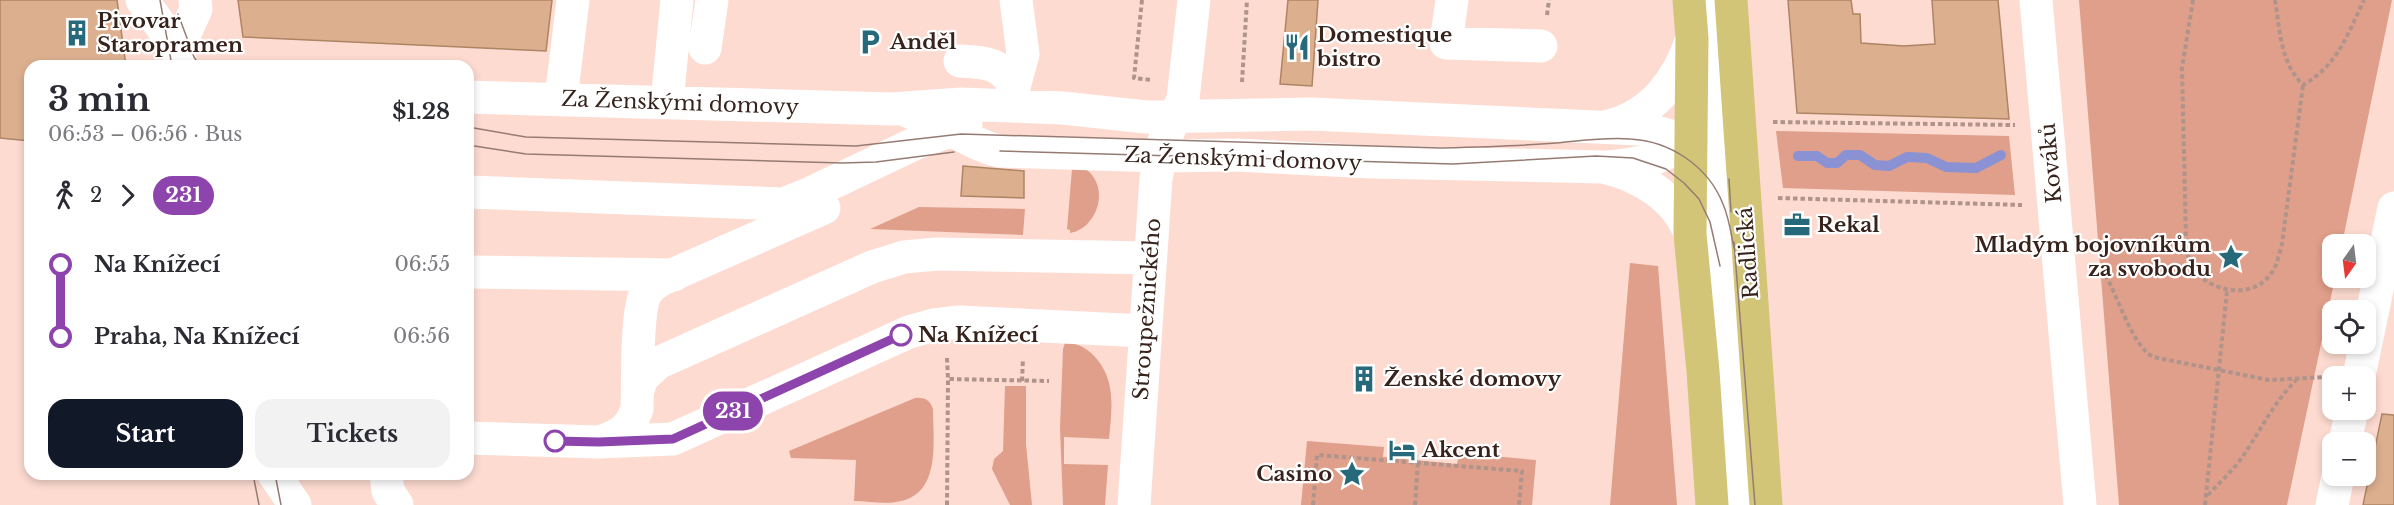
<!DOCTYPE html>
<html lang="en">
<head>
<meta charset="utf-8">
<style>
	:root { --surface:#fff; --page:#f2f2f3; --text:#2b2b33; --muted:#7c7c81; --accent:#111827 }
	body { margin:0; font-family:"Libre Baskerville",serif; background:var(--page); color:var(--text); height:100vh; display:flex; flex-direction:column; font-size:22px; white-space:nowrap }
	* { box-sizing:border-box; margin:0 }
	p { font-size:20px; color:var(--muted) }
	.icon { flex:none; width:33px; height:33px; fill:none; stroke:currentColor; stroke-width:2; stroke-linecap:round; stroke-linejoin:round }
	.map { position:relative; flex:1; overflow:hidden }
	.details { position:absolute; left:24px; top:60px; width:450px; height:420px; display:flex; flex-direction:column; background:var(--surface); border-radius:18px; box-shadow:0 3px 9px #0003 }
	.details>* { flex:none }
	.badge { padding:0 12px; border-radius:20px; font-size:21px; line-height:39px }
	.needle { width:39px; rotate:194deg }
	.fabs { position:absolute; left:2322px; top:234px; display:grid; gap:12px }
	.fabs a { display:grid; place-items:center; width:54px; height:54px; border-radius:12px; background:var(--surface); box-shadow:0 3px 9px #0003; font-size:30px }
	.map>.badge { position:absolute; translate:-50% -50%; box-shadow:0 0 0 3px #fff }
	.legs { display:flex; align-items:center; gap:9px; height:66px; padding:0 24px; font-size:20px }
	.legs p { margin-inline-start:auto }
	.summary { display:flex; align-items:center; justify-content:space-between; height:102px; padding:0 24px }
	h1 { font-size:33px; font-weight:800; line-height:45px }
	.primary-button { display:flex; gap:12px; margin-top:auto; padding:12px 24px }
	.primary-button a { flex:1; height:69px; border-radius:18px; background:var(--accent); color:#fff; font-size:24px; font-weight:800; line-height:69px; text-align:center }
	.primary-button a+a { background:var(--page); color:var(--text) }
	ul { padding:0 24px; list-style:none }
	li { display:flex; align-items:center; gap:21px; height:72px; font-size:22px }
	li i { display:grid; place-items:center; width:9px; height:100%; margin:0 8px; background:currentColor }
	li i::after { content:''; width:15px; height:15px; margin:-8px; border:4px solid; border-radius:50%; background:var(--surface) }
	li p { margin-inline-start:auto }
	li:first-child i { background:linear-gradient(#0000 50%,currentColor 0) }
	li:last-child i { background:linear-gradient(currentColor 50%,#0000 0) }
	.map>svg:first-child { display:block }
	.green { fill:#e09f8a }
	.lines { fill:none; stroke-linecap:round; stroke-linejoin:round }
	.stream { stroke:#8a92d4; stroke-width:10 }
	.building { fill:#dcb08f; stroke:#ad8464; stroke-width:1.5 }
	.path { stroke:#b0948b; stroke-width:4; stroke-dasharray:4.5 3; stroke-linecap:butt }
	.minor { stroke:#fff; stroke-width:33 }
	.major { stroke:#d3c577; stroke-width:33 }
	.tram { stroke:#967b73; stroke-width:1.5 }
	.line-1-casing { stroke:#fff; stroke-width:14 }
	.line-1 { stroke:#8e44ad; stroke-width:9 }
	.stop-1-dot { fill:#fff; stroke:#8e44ad; stroke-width:3 }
	.labels { text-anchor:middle; stroke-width:4.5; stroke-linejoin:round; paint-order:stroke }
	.poi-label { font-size:21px; font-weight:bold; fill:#37231c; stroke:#fff; text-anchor:start }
	.street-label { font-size:21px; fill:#37231c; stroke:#fff }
	.stop-label { font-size:21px; font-weight:bold; fill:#37231c; stroke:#fff; text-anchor:start }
</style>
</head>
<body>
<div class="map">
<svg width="2394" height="505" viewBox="0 0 2394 505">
	<rect width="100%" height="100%" fill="#fddbd1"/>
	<path class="green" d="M2079,0H2392L2342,244H2332V278H2335L2287,505H2119Z
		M1776,131L2009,136L2015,195L1783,188Z
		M1080,165C1085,169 1091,172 1094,178C1107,198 1093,230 1070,233V230L1067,229L1072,169Z
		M919,207L1025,209L1023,235L870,229Z
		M1630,263L1658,266L1677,505H1610Z
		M1065,343C1076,343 1083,346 1091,353C1117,377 1112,407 1109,439L1064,437V464L1108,465L1105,505H1063L1060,428L1063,349Z
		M1005,386H1026V444L1032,505H1010L992,469L994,459L1003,451Z
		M915,398C925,397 930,400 933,409C933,441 941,492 901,501C886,505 869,501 854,501L856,460L791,458L789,451Z
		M1307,441L1384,447L1383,457L1457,464L1459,453L1536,460L1532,505H1301Z"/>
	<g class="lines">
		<path class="stream" d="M1798,156H1817L1827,163H1837L1846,155H1860L1875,165L1889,166L1907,157L1927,158L1946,167L1976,168L2001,155"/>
	</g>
	<path class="building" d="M0,0H117L126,66H30V141L0,138Z
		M238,0H552L546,51L243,37Z
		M1288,0H1318L1312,86L1280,84Z
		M1788,0H1851L1853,14H1860L1861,43L1904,46L1935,44L1932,0H1998L2009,119L1797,113Z
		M963,166L1024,171V198L961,196Z
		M2382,414L2394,415V505H2363Z"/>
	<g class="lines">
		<path class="path" d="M1142,0L1134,78L1151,80
			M2193,0L2182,68L2186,239C2187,246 2187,256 2190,263C2206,294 2258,303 2275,267C2278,260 2280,251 2282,244L2303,85
			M2275,0C2280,30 2280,62 2303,85C2338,65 2347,35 2364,0
			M1547,15L1549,0
			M1242,82L1247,0
			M1773,122L2015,125
			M1778,198L2022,205
			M2094,269H2102C2117,292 2131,345 2153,357L2269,380L2326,377
			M947,358L948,379
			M1022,381L1023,359
			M2208,495C2220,482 2235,469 2245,453C2263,426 2274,402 2298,378
			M947,505L948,379L1049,381
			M1313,505L1317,455L1522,471L1519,505
			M1415,505L1418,460
			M2205,505L2227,291"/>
		<path class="minor" d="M142,0L178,49L181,66
			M1452,0L1446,43L1541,46
			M1713,0L1722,94
			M2036,0L2080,505
			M705,48L712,0
			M178,49L196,9L195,0
			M960,61C984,62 1003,63 1014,87
			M1704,68L1740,505
			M468,97L892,109L961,104L1063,108L1146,117L1312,114L1639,129C1697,137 1721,159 1745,212
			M561,99L573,0
			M667,102L677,0
			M1014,106V87L1023,54L1016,0
			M909,112C942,119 967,144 1000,151L1160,156L1236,155L1371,162L1603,167C1640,175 1677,198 1690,234
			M1609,126C1652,115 1679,80 1692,38
			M1608,167C1646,163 1669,159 1696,130
			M468,192L783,204L811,193L914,144L966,125
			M468,272L674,275
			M2359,376L2394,208
			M638,390L642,378L658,363L872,267L904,257L937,254L1150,258
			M468,438L599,442L673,439L909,332L934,325L959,322L1145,331
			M599,442C619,436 630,429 637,409C638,384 636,315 645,295C649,287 655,283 663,279L824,208
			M2345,442L2352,410
			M274,474L295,505
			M386,474L388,491L397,505
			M1134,505L1156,178L1164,141L1183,99L1194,0
			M2332,505L2338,476"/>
		<path class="major" d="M1689,0L1692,38L1690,234L1703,371L1712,505
			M1731,0L1766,505"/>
		<path class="tram" d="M160,0L172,66
			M178,14L194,57L200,66
			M468,127L526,137L856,146L961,134L1441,148C1479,147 1518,146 1556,143C1580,141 1605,137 1630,139C1670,141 1708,166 1723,204C1729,218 1731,233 1734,248
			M468,145L526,154L842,163L876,162L954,152
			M1000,151L1453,164L1596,156L1633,158L1666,169L1684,183L1699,199L1710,222L1720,266
			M1729,179L1731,212
			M1734,242L1755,505
			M253,474L259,505
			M275,474L281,505"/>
	</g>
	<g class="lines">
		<g class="line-1-casing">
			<path id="line-1" d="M555,441L599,442L673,439L901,335"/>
		</g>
		<use href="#line-1" class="line-1"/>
	</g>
	<defs>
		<g id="building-bare" transform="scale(2.07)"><path d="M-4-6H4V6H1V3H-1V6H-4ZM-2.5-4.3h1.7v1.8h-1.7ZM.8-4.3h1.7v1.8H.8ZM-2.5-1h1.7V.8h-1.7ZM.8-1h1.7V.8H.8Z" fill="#25697a" stroke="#fff" stroke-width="2.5" paint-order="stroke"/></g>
		<g id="parking-bare" transform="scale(2.07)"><path d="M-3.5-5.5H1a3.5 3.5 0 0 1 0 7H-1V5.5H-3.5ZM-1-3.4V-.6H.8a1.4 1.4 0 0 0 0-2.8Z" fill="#25697a" stroke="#fff" stroke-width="2.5" paint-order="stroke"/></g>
		<g id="restaurant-bare" transform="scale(2.07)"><path d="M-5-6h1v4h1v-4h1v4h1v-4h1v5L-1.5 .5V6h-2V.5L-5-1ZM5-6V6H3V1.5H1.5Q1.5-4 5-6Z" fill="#25697a" stroke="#fff" stroke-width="2.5" paint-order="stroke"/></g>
		<g id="office-bare" transform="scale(2.07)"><path d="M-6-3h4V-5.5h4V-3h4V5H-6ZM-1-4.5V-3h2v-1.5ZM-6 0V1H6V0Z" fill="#25697a" stroke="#fff" stroke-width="2.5" paint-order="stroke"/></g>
		<g id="sight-bare" transform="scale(2.07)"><path d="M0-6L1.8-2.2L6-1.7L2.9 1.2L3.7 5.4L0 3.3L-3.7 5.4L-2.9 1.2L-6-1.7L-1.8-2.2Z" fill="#25697a" stroke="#fff" stroke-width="2.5" paint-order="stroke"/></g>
		<g id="hotel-bare" transform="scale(2.07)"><path d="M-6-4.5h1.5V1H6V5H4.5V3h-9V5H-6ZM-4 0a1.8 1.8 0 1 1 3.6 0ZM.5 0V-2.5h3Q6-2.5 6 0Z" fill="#25697a" stroke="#fff" stroke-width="2.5" paint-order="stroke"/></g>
	</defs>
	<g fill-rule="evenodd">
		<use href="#building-bare" x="77" y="33"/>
		<use href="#parking-bare" x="870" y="42"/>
		<use href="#restaurant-bare" x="1297" y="47"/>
		<use href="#office-bare" x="1797" y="225"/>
		<use href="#sight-bare" x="2231" y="257"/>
		<use href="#building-bare" x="1364" y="379"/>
		<use href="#hotel-bare" x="1402" y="450"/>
		<use href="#sight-bare" x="1352" y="474"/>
	</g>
	<g class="stop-1-dot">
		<circle cx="901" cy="335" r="10"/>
		<circle cx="555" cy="441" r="10"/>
	</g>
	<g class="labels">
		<g class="poi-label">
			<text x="97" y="28">Pivovar<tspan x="97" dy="24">Staropramen</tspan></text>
			<text x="1317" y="42">Domestique<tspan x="1317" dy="24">bistro</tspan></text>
			<text x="890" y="49">Anděl</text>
			<text x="1817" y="232">Rekal</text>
			<text x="2211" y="252" text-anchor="end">Mladým bojovníkům<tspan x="2211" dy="24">za svobodu</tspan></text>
			<text x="1384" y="386">Ženské domovy</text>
			<text x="1422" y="457">Akcent</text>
			<text x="1332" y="481" text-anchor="end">Casino</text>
		</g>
		<g class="street-label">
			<text transform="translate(680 103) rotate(2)" y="7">Za Ženskými domovy</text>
			<text transform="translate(1243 159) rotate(2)" y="7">Za Ženskými domovy</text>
			<text transform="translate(2051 163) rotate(-95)" y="7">Kováků</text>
			<text transform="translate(1748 253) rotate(-94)" y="7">Radlická</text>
			<text transform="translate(1147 309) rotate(-86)" y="7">Stroupežnického</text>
		</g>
		<g class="stop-label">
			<text x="918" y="342">Na Knížecí</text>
		</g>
	</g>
</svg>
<div class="fabs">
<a><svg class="needle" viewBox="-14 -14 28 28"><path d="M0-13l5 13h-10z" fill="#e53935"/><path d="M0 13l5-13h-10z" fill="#7c7c81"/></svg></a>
<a><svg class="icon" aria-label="locate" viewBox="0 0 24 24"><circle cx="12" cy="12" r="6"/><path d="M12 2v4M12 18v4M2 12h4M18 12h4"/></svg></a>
<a>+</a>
<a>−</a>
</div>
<b class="badge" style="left:733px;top:411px;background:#8e44ad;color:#fff">231</b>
<section class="details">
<div class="summary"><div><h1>3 min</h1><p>06:53 – 06:56 · Bus</p></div><b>$1.28</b></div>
<div class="legs"><svg class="icon" aria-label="walk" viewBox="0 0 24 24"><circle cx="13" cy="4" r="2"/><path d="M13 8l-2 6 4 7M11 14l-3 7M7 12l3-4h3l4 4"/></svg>2<svg class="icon" aria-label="forward" viewBox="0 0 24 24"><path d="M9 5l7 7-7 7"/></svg><b class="badge" style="background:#8e44ad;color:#fff">231</b></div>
<ul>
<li><i style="color:#8e44ad"></i><b>Na Knížecí</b><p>06:55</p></li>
<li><i style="color:#8e44ad"></i><b>Praha, Na Knížecí</b><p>06:56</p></li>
</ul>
<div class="primary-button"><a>Start</a><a>Tickets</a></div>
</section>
</div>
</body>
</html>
